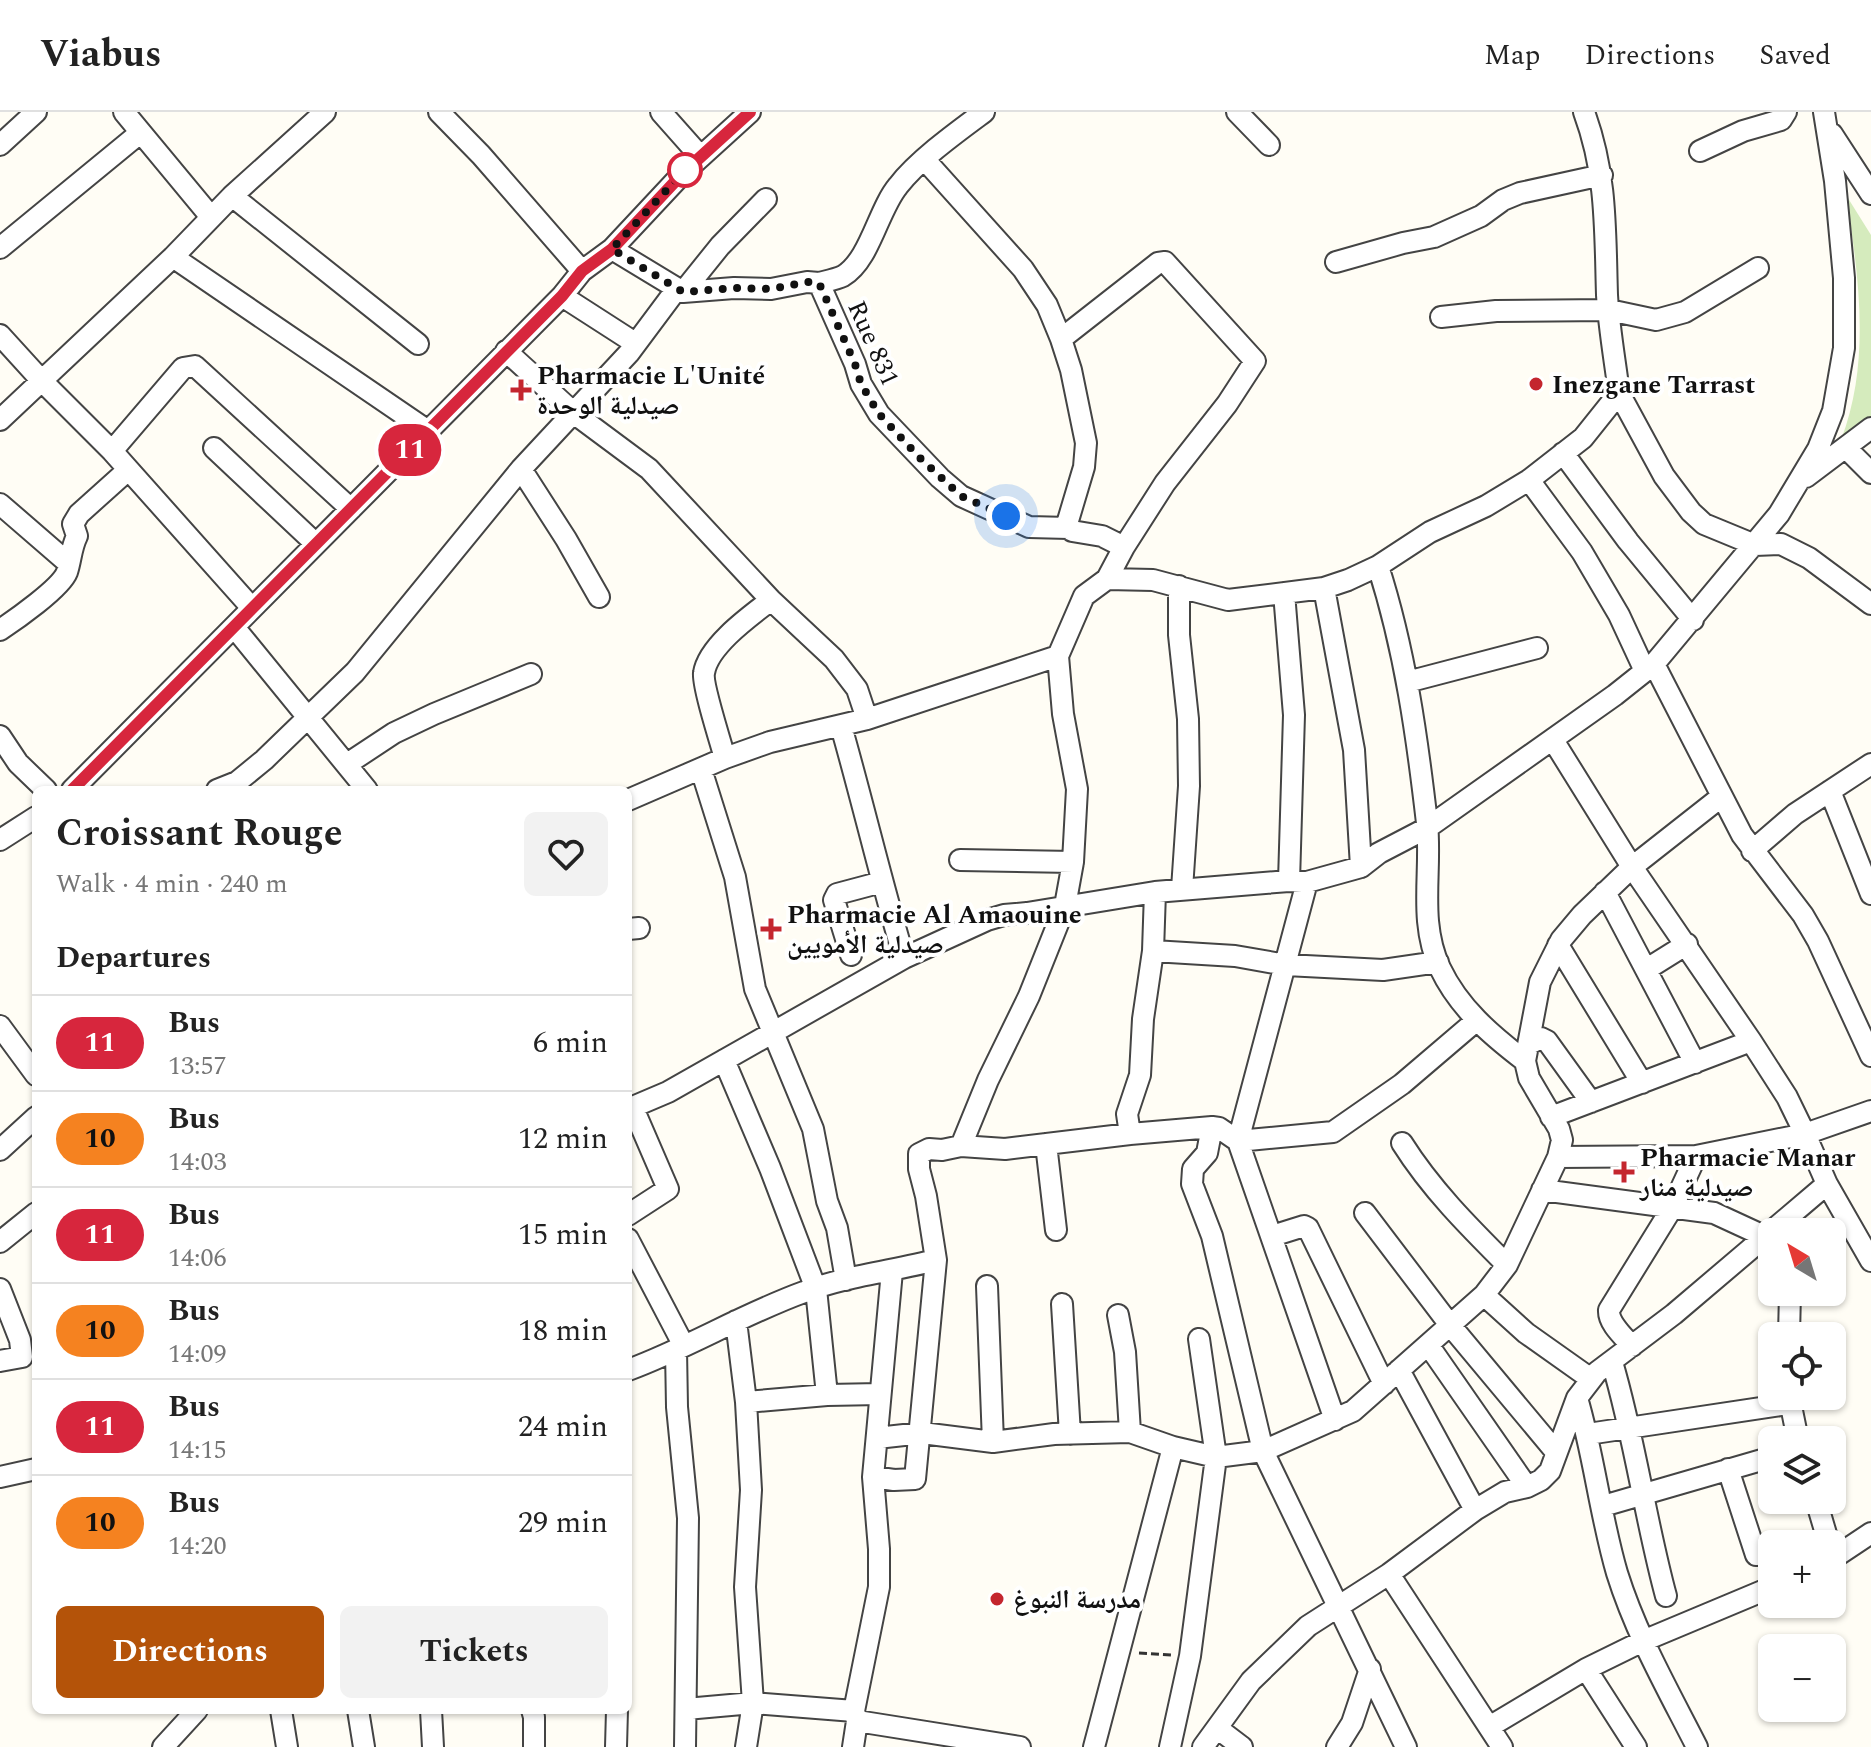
<!DOCTYPE html>
<html lang="en">
<head>
<meta charset="utf-8">
<style>
	:root { --surface:#fff; --page:#f2f2f2; --text:#222; --muted:#767676; --line:#e0e0e0; --accent:#b45309 }
	body { margin:0; font-family:Spectral,"Noto Naskh Arabic",serif; background:var(--page); color:var(--text); height:100vh; display:flex; flex-direction:column; font-size:30px; white-space:nowrap }
	* { box-sizing:border-box; margin:0 }
	p { font-size:26px; color:var(--muted) }
	.icon { flex:none; width:44px; height:44px; fill:none; stroke:currentColor; stroke-width:2; stroke-linecap:round; stroke-linejoin:round }
	.map { position:relative; flex:1; overflow:hidden }
	.sheet { position:absolute; left:32px; top:674px; width:600px; height:928px; display:flex; flex-direction:column; background:var(--surface); border-radius:12px; box-shadow:0 2px 6px #0004 }
	.sheet>* { flex:none }
	.badge { padding:0 16px; border-radius:26px; font-size:28px; line-height:52px }
	.needle { width:52px; rotate:322deg }
	.controls { position:absolute; left:1758px; top:1106px; display:grid; gap:16px }
	.controls a { display:grid; place-items:center; width:88px; height:88px; border-radius:12px; background:var(--surface); box-shadow:0 2px 6px #0004; font-size:40px }
	.you { position:absolute; width:40px; height:40px; margin:-20px; border:6px solid #fff; border-radius:50%; background:#1a73e8; box-shadow:0 0 0 12px #1a73e833 }
	.map>.badge { position:absolute; translate:-50% -50%; box-shadow:0 0 0 4px #fff }
	h2 { padding:0 24px; font-size:30px; line-height:72px }
	.round { display:grid; place-items:center; flex:none; width:84px; height:84px; border-radius:12px; background:var(--page) }
	.summary { display:flex; align-items:center; justify-content:space-between; height:136px; padding:0 24px }
	h1 { font-size:38px; font-weight:700; line-height:60px }
	.action { display:flex; gap:16px; margin-top:auto; padding:16px 24px }
	.action a { flex:1; height:92px; border-radius:12px; background:var(--accent); color:#fff; font-size:32px; font-weight:700; line-height:92px; text-align:center }
	.action a+a { background:var(--page); color:var(--text) }
	ul { padding:0; list-style:none }
	li { display:flex; align-items:center; gap:24px; height:96px; padding:0 24px; border-top:2px solid var(--line) }
	li div { flex:1 }
	li b { display:block; font-size:30px }
	li em { font-style:normal }
	li .badge { min-width:88px; font-weight:700; text-align:center }
	header { display:flex; align-items:center; gap:48px; box-sizing:border-box; height:112px; padding:0 40px; background:var(--surface); border-bottom:2px solid var(--line) }
	header strong { font-size:38px }
	nav { display:flex; gap:44px; margin-inline-start:auto; font-size:28px }
	.map>svg:first-child { display:block }
	.green { fill:#d5ebbd }
	.lines { fill:none; stroke-linecap:round; stroke-linejoin:round }
	.minor-casing { stroke:#444; stroke-width:24 }
	.path { stroke:#333; stroke-width:3; stroke-dasharray:8 4; stroke-linecap:butt }
	.minor { stroke:#fff; stroke-width:20 }
	.line-casing { stroke:#fff; stroke-width:18 }
	.line { stroke:#d7263d; stroke-width:12 }
	.walk { stroke:#111; stroke-width:8; stroke-dasharray:0 14.4 }
	.stop-dot { fill:#fff; stroke:#d7263d; stroke-width:4 }
	.poi-dot { fill:#c4262e; stroke:#fff; stroke-width:3 }
	.labels { text-anchor:middle; stroke-width:8; stroke-linejoin:round; paint-order:stroke }
	.street-label { font-size:26px; fill:#111; stroke:#fff }
	.poi-label { font-size:26px; font-weight:bold; fill:#111; stroke:#fff; text-anchor:start }
</style>
</head>
<body>
<header>
<strong>Viabus</strong>
<nav><a>Map</a><a>Directions</a><a>Saved</a></nav>
</header>
<div class="map">
<svg width="1871" height="1635" viewBox="0 0 1871 1635">
	<rect width="100%" height="100%" fill="#fffdf5"/>
	<path class="green" d="M1846,83L1871,123V305L1841,328C1871,250 1859,165 1846,83Z"/>
	<g class="lines">
		<g class="minor-casing">
			<path id="minor" d="M124,0L211,105
				M439,0L481,43L582,159
				M661,0L700,44
				M1237,0L1269,33
				M1584,0C1607,62 1605,118 1607,183C1609,216 1615,249 1619,281
				M1832,22L1871,82
				M0,33L36,0
				M1700,39L1743,19L1781,8L1786,0
				M925,48L1023,157L1047,193L1061,227L1071,258L1086,331L1084,355L1067,412L1072,419L1102,424L1124,435L1107,467
				M232,84L418,232
				M0,136L140,21
				M612,137L683,180L734,176L771,177L807,170L819,171L855,252L861,272L879,302L940,366L961,384L1029,415L1069,416
				M173,145L428,319
				M1336,150L1403,131L1434,125L1481,104L1503,88L1520,81L1602,63
				M819,171C827,169 837,167 843,164C870,148 878,98 898,74C918,48 957,20 984,0
				M683,180L720,134L766,87
				M562,184L635,231
				M1441,205L1496,199L1609,198L1656,208L1685,200L1758,156
				M0,223L41,268L112,339L252,496
				M1061,227L1158,151L1165,150L1255,249L1227,292L1165,371L1124,435
				M506,239L575,302L649,357L771,488L834,547L857,577L867,607
				M0,308L173,145L232,84L325,0
				M214,336L316,432
				M1846,336L1871,361
				M112,339L183,256L195,254L351,397
				M1563,341L1628,429L1693,508
				M521,357L566,427L599,485
				M1806,365L1871,316
				M1529,368L1582,440L1619,503L1645,559
				M0,392L67,450
				M1378,454C1405,538 1417,624 1427,711C1432,760 1418,809 1440,856C1459,896 1491,923 1525,949
				M1179,474V523L1188,607L1189,674L1182,777
				M1324,476L1354,638L1361,755
				M1284,481L1294,603L1289,769
				M234,515L367,678
				M0,518C15,508 61,476 67,460C71,448 71,436 77,424L73,412L79,402L128,358
				M1654,552L1742,723L1803,803L1818,829L1871,944
				M1407,570L1537,536
				M841,614C863,691 881,769 904,846
				M0,624L18,651L46,678
				M725,646C721,632 702,572 704,561C708,534 750,504 771,488
				M347,652L394,621L434,602L531,562
				M701,657L735,765L755,877L813,1017L827,1089L837,1116L846,1168
				M72,678L562,184L582,159L612,137L684,60L750,0
				M217,678L237,670L264,648L355,560L521,357L629,241L676,178
				M1830,679L1871,782
				M628,688L725,646L770,630L867,607L1058,544
				M0,728L36,705
				M1752,739L1795,702L1871,652
				M960,748L1073,750
				M1307,770L1238,1029L1335,1308
				M1605,780L1695,951
				M628,817L639,816
				M1558,833L1642,971
				M1153,839L1235,844L1286,853L1383,858L1438,850
				M851,843L834,788L837,782L882,770
				M1647,857L1687,832
				M0,914L36,963
				M1529,932L1541,926L1547,929L1591,990
				M724,948L770,1056L816,1177L827,1283
				M628,997L668,980L904,846L987,808L1004,803L1027,801L1155,780L1289,769L1307,770L1361,755L1379,741L1427,716L1615,583L1654,552L1779,402L1818,337L1833,299L1844,236V166L1835,69L1824,0
				M1551,1005L1751,929L1632,755L1721,685
				M1212,1015L1207,1041L1193,1057L1192,1072L1212,1124L1263,1339L1406,1635
				M1130,1022L1127,1002L1140,963L1143,907L1153,839L1155,780
				M1402,1031C1431,1077 1468,1114 1507,1153
				M1046,1032L1056,1118
				M961,1034L988,968L1029,884L1065,794L1073,750L1077,677L1063,602L1058,544L1084,484L1107,467L1153,468L1228,488L1324,476L1348,468L1378,454L1430,420L1486,394L1529,368L1583,326L1619,281L1664,364L1691,400L1704,412L1755,433L1781,432L1809,446L1871,492
				M0,1038L36,1005
				M1558,1045L1696,1044L1805,1022L1787,985L1751,929
				M1827,1072L1871,1149
				M1542,1078L1714,1101L1766,1125
				M1365,1101L1450,1213L1556,1340
				M628,1103L668,1077L633,996
				M1272,1124L1304,1114L1308,1116L1384,1272
				M628,1127L684,1234
				M0,1130L36,1101
				M987,1174L993,1330
				M0,1177L20,1228L22,1245L0,1249
				M1484,1183L1526,1221L1591,1267
				M1062,1192L1070,1322
				M1118,1203L1125,1240L1130,1320
				M736,1209L746,1290L751,1378L745,1475L753,1591L746,1635
				M1789,1224L1790,1180
				M1429,1234L1527,1375
				M1632,1234C1623,1224 1608,1211 1609,1198L1672,1096L1696,1044
				M676,1238L677,1295L688,1406L685,1635
				M1612,1250C1635,1327 1645,1407 1666,1484
				M628,1258C688,1236 743,1202 804,1180C845,1164 893,1159 936,1148L926,1084L919,1057V1042L929,1037L942,1038L961,1034L1005,1037L1130,1022L1212,1015L1219,1016L1238,1029L1333,1020L1402,972L1477,908
				M1399,1258L1475,1398
				M1789,1284L1798,1328
				M1577,1286C1594,1343 1600,1403 1617,1461C1636,1522 1668,1578 1697,1635
				M746,1290L827,1283L880,1282
				M1588,1322L1788,1292
				M877,1326L922,1321L993,1330L1054,1322L1130,1320L1173,1335L1216,1345L1263,1339L1353,1299L1484,1183L1507,1153L1558,1045L1562,1028L1559,1017L1529,966L1525,949L1540,870L1561,828L1582,803L1632,755L1553,628
				M1728,1357L1756,1443
				M0,1365L36,1357
				M873,1365L894,1368L915,1367L936,1148
				M1816,1388L1829,1432
				M1603,1394L1772,1345
				M1832,1447L1871,1421
				M1389,1462L1502,1635
				M1586,1557L1636,1635
				M686,1597L753,1591L854,1599
				M281,1598L287,1635
				M358,1598L364,1635
				M431,1598L433,1635
				M532,1598L534,1605V1635
				M857,1609L1020,1635
				M1489,1615L1586,1557L1643,1529L1772,1475
				M1217,1616L1242,1635
				M163,1635L197,1598
				M616,1635L617,1598
				M853,1635L857,1609L854,1599L879,1475V1437L873,1365L892,1159
				M1094,1635L1173,1335
				M1170,1635L1190,1544L1216,1345L1199,1227
				M1203,1635L1251,1569L1308,1514L1389,1462L1475,1398L1505,1380L1527,1375L1541,1368L1550,1359L1577,1286L1597,1260L1674,1202L1827,1072L1805,1022L1871,999
				M1337,1635L1352,1611L1370,1557"/>
		</g>
		<path class="path" d="M1139,1541L1171,1543"/>
		<use href="#minor" class="minor"/>
	</g>
	<g class="lines">
		<g class="line-casing">
			<path id="line" d="M72,678L562,184L582,159L612,137L684,60L750,0"/>
		</g>
		<use href="#line" class="line"/>
		<path class="walk" d="M685,58L612,137L683,180L734,176L771,177L807,170L819,171L855,252L861,272L879,302L920,346L961,384L1006,404"/>
	</g>
	<circle class="stop-dot" cx="685" cy="58" r="16"/>
	<g class="poi-dot">
		<circle cx="1536" cy="272" r="8"/>
		<path d="M517 266h8v8h8v8h-8v8h-8v-8h-8v-8h8z"/>
		<path d="M767 805h8v8h8v8h-8v8h-8v-8h-8v-8h8z"/>
		<path d="M1620 1048h8v8h8v8h-8v8h-8v-8h-8v-8h8z"/>
		<circle cx="997" cy="1487" r="8"/>
	</g>
	<g class="labels">
		<g class="street-label">
			<text transform="translate(874 231) rotate(66)" y="9">Rue 831</text>
		</g>
		<g class="poi-label">
			<text x="537" y="272">Pharmacie L'Unité<tspan x="537" dy="30">صيدلية الوحدة</tspan></text>
			<text x="1552" y="281">Inezgane Tarrast</text>
			<text x="787" y="811">Pharmacie Al Amaouine<tspan x="787" dy="30">صيدلية الأمويين</tspan></text>
			<text x="1640" y="1054">Pharmacie Manar<tspan x="1640" dy="30">صيدلية منار</tspan></text>
			<text x="1013" y="1496">مدرسة النبوغ</text>
		</g>
	</g>
</svg>
<div class="controls">
<a><svg class="needle" viewBox="-14 -14 28 28"><path d="M0-13l5 13h-10z" fill="#e53935"/><path d="M0 13l5-13h-10z" fill="#767676"/></svg></a>
<a><svg class="icon" aria-label="locate" viewBox="0 0 24 24"><circle cx="12" cy="12" r="6"/><path d="M12 2v4M12 18v4M2 12h4M18 12h4"/></svg></a>
<a><svg class="icon" aria-label="layers" viewBox="0 0 24 24"><path d="M12 4l9 5-9 5-9-5zM3 14l9 5 9-5"/></svg></a>
<a>+</a>
<a>−</a>
</div>
<div class="you" style="left:1006px;top:404px"></div>
<b class="badge" style="left:410px;top:338px;background:#d7263d;color:#fff">11</b>
<section class="sheet">
<div class="summary"><div><h1>Croissant Rouge</h1><p>Walk · 4 min · 240 m</p></div><a class="round"><svg class="icon" aria-label="heart" viewBox="0 0 24 24"><path d="M12 20l-8-8c-3-5 5-10 8-4 3-6 11-1 8 4z"/></svg></a></div>
<h2>Departures</h2>
<ul>
<li><span class="badge" style="background:#d7263d;color:#fff">11</span><div><b>Bus</b><p>13:57</p></div><em>6 min</em></li>
<li><span class="badge" style="background:#f58220;color:#111">10</span><div><b>Bus</b><p>14:03</p></div><em>12 min</em></li>
<li><span class="badge" style="background:#d7263d;color:#fff">11</span><div><b>Bus</b><p>14:06</p></div><em>15 min</em></li>
<li><span class="badge" style="background:#f58220;color:#111">10</span><div><b>Bus</b><p>14:09</p></div><em>18 min</em></li>
<li><span class="badge" style="background:#d7263d;color:#fff">11</span><div><b>Bus</b><p>14:15</p></div><em>24 min</em></li>
<li><span class="badge" style="background:#f58220;color:#111">10</span><div><b>Bus</b><p>14:20</p></div><em>29 min</em></li>
</ul>
<div class="action"><a>Directions</a><a>Tickets</a></div>
</section>
</div>
</body>
</html>
